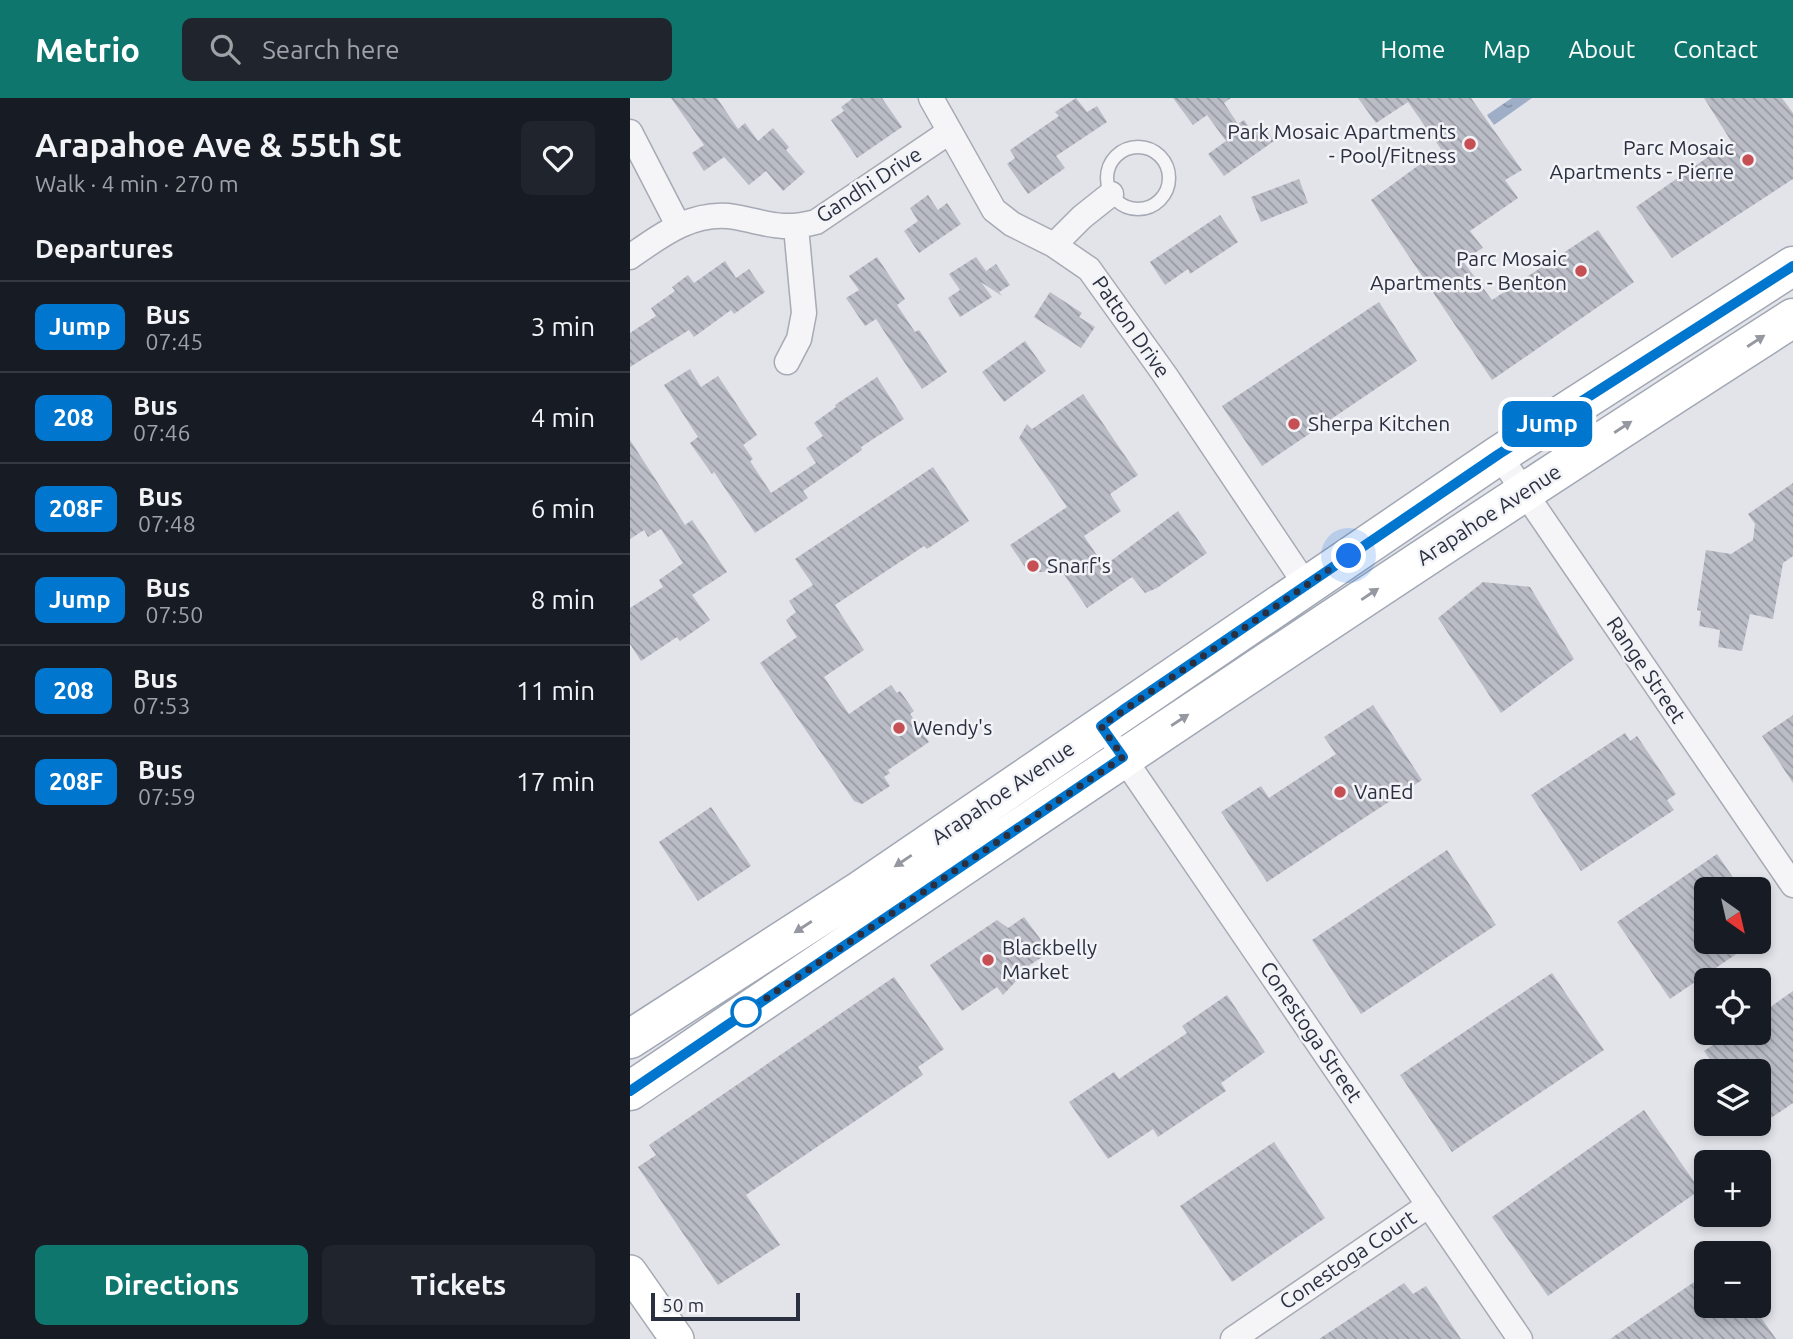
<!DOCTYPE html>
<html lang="en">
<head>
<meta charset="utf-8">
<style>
	:root { --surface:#171b24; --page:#20242c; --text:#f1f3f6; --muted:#9ea1a6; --line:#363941; --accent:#0f766e }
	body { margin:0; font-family:Ubuntu,sans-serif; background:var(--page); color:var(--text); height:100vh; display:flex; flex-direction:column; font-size:26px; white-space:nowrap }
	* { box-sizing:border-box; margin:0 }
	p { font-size:23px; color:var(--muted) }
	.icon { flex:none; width:38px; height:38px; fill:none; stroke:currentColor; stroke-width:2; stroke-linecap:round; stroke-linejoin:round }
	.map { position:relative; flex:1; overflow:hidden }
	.sheet { display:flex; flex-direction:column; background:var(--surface); width:630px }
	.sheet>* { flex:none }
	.badge { padding:0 14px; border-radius:10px; font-size:24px; line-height:46px }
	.needle { width:46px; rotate:146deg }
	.controls { position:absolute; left:1064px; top:779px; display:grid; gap:14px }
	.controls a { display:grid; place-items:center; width:77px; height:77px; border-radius:10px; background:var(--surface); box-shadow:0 4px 10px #0003; font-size:35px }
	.scale { position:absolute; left:21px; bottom:18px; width:149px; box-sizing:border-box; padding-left:7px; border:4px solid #2b3041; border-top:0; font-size:19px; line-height:24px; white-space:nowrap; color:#2b3041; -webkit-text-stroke:5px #f2f3f7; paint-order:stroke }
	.you { position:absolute; width:35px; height:35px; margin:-18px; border:5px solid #fff; border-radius:50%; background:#1a73e8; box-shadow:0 0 0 10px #1a73e833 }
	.map>.badge { position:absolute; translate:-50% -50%; box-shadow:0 0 0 4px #fff }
	h2 { padding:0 35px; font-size:26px; line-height:63px }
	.round { display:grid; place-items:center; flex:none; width:74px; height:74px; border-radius:10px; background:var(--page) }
	.overview { display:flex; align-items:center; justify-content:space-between; height:119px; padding:0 35px }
	h1 { font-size:33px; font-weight:600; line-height:52px }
	.cta { display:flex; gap:14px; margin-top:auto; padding:14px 35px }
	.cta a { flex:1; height:80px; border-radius:10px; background:var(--accent); color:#fff; font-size:28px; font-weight:600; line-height:80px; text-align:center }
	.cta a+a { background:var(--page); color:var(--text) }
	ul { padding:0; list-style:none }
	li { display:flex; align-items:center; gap:21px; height:91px; padding:0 35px; border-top:2px solid var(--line) }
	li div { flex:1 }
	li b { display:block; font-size:26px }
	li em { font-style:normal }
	li .badge { min-width:77px; font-weight:700; text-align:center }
	header { display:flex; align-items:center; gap:42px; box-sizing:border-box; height:98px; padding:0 35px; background:var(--accent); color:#fff }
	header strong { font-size:33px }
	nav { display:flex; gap:38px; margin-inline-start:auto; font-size:24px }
	.search { width:490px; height:63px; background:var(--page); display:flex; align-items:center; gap:18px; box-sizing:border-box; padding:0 24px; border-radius:10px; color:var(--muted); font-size:26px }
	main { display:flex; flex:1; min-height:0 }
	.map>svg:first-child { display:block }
	.water { fill:url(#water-ripples) }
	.building { fill:url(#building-back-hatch) }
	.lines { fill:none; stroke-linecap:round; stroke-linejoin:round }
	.lane-casing { stroke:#a7aab4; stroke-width:15 }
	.street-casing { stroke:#a7aab4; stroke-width:27 }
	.secondary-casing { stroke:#a7aab4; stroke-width:36 }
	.primary-casing { stroke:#a2a7b5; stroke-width:41 }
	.lane { stroke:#f5f5f8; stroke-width:12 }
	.street { stroke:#f5f5f8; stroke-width:24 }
	.secondary { stroke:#fff; stroke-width:33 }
	.primary { stroke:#fff; stroke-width:38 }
	.oneway { fill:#9598a0 }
	.line-casing { stroke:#fff; stroke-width:16 }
	.line { stroke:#0076ce; stroke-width:10 }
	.walk { stroke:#2b3041; stroke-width:7; stroke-dasharray:0 12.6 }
	.poi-dot { fill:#c64f53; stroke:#f2f3f7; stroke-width:2.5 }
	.stop-dot { fill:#fff; stroke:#0076ce; stroke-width:3.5 }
	.labels { text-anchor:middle; stroke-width:5; stroke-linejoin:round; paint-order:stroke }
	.poi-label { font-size:21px; fill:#2b3041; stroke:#f2f3f7; text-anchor:start }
	.street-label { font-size:21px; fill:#2b3041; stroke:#f2f3f7 }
</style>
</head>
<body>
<header>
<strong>Metrio</strong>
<div class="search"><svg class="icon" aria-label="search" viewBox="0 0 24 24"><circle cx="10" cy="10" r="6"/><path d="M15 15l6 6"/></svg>Search here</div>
<nav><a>Home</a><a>Map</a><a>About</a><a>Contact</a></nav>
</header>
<main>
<section class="sheet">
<div class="overview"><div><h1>Arapahoe Ave &amp; 55th St</h1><p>Walk · 4 min · 270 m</p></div><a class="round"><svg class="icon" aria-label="heart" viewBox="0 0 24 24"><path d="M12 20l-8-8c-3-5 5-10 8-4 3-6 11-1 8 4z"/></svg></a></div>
<h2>Departures</h2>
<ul>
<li><span class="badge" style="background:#0076ce;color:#fff">Jump</span><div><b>Bus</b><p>07:45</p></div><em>3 min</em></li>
<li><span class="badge" style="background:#0076ce;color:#fff">208</span><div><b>Bus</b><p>07:46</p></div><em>4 min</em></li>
<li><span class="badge" style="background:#0076ce;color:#fff">208F</span><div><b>Bus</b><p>07:48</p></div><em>6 min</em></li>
<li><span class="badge" style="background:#0076ce;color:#fff">Jump</span><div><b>Bus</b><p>07:50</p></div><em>8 min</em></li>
<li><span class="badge" style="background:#0076ce;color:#fff">208</span><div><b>Bus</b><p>07:53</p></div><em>11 min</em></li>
<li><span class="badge" style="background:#0076ce;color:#fff">208F</span><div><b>Bus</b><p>07:59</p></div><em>17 min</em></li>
</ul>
<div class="cta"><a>Directions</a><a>Tickets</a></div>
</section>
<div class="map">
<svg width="1163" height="1241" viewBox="0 0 1163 1241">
	<defs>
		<pattern id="water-ripples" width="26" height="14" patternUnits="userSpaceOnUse" patternTransform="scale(1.75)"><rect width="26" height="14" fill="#9faec7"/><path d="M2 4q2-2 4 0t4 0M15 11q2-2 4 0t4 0" fill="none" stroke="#828ea3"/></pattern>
		<pattern id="building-back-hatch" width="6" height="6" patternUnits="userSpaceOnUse" patternTransform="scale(1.75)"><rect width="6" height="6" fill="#babdc6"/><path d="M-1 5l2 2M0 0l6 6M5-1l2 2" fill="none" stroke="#979aa2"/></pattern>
	</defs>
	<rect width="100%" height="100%" fill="#e2e4ea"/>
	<path class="water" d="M882,0H902L864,27L857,17Z"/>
	<path class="building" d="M41,0H87L108,31L115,25L128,43L143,30L159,49L156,52L175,74L153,93L136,73L119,87L94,59L74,73L62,55L74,47Z
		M223,0H252L272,29L227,60L201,22L214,13L211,9Z
		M446,0L457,14L467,8L477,24L426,58L435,70L398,96L377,66L385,60L380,52L429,18L425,14Z
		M543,0H601L594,5L608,26L614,22L623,35L633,28L644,43L594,78L578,56L596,43L577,17L563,27Z
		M728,0H841L892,72L875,82L888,100L840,133L853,150L832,162L862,202L968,132L1004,184L862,282L741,102L811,51L778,4L746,25Z
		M1074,0H1152L1163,15V81L1042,160L1006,109L1101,43Z
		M669,81L678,105L631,124L621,99Z
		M298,97L308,112L317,105L331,126L289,155L274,133L288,123L280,110Z
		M590,117L608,144L560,176L558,171L535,187L520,164Z
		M247,159L275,201L267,207L285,234L289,232L317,274L292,291L246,221L235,228L216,200L229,192L219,178Z
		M346,159L356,173L366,166L380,187L369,194L372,198L351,184L362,199L330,219L318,200L330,192L319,176Z
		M95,163L106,180L119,171L135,194L104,216L101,212L64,239L59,232L0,269V235L26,218L21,210L45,193L42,189L58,177L64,185Z
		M420,194L452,215L449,219L465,229L451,250L404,219Z
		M749,204L787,263L632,368L592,308Z
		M395,243L416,273L374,304L352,274Z
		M60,271L71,289L88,278L127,337L113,347L123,361L120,363L141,395L186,365L176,350L193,338L184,325L206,309L205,307L247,279L274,321L231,349L232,352L173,393L178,400L125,435L84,374L82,376L60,345L68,339L34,287Z
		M453,296L508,377L480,396L491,413L454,438L474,468L548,413L577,455L527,490L515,495L502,479L457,510L431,472L399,475L380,447L437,409L389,340L397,326L402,331Z
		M0,342L55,427L62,422L97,474L62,497L80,522L50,543L47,539L11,563L0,546V510L33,489L29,482L53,465L31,431L18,439L14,432L0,441Z
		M303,369L339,423L297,451L294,448L205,507L234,552L194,579L219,616L261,587L267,595L270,593L284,613L280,616L299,644L258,672L260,675L254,679L260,688L232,706L224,703L130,565L167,539L156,522L166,514L159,503L183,487L165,461Z
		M1163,385V458L1153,465L1143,521L1120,516L1112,553L1088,549L1090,532L1069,528L1071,513L1067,512L1076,452L1101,456L1123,442L1125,426L1118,416Z
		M853,484L900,489L944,561L871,615L808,520Z
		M743,607L792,682L637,784L591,714L631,688L639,700L706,656L694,639Z
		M1163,617V685L1132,638Z
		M995,635L1000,643L1007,638L1046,696L1037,702L1044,712L951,773L901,697Z
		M81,709L121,768L68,803L29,744Z
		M817,752L866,827L731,916L682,842Z
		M1087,756L1111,791H1076V844H1124L1040,901L987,824Z
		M394,819L411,842L415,857L385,877L388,881L373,897L367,889L332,913L300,867L367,822L378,830Z
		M922,875L974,952L822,1054L770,977Z
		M264,879L314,951L288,969L293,977L116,1097L150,1147L88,1187L8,1069L26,1057L19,1047Z
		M1163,893V1005L1129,1028V973H1088L1074,953L1102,934H1129V917Z
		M597,897L635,954L591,985L596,993L528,1039L523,1031L478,1061L439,1004L484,974L489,981L557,935L552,928Z
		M1014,1012L1070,1092L918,1198L862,1119Z
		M644,1044L695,1120L602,1184L550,1108Z
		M1076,1176V1208H1123L1146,1241H980Z
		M774,1185L783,1196L796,1188L831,1241H689Z"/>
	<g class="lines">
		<g class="lane-casing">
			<path id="lane" d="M477 80a31 31 0 1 1 62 0a31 31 0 1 1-62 0Z"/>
		</g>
		<g class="street-casing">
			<path id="street" d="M301,0L364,112L382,126L424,147L459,171L535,277L676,487
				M0,34L48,127
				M424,147L452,119L481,96
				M0,159C31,137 64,112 105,119C138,125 151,133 186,124L319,34
				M157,264L169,241L174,215L166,129
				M869,357L1163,787
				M486,649L890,1241
				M603,1241L799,1107"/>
		</g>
		<g class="secondary-casing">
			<path id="secondary" d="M0,1174L47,1241"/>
		</g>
		<g class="primary-casing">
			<path id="primary" d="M0,941L231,792L869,357L1163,168
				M0,993C386,732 771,471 1163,220"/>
		</g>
		<use href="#lane" class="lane"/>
		<use href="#street" class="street"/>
		<use href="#secondary" class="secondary"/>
		<use href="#primary" class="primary"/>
	</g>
	<defs><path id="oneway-solid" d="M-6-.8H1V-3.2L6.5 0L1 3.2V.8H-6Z" transform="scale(1.75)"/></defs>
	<g class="oneway">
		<use href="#oneway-solid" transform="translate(1126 243) rotate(-33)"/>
		<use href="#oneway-solid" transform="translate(993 329) rotate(-33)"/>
		<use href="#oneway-solid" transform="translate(740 496) rotate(-34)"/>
		<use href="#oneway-solid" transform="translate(550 622) rotate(-33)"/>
		<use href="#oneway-solid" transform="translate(273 763) rotate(146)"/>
		<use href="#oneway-solid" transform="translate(173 829) rotate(147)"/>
	</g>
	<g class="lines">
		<g class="line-casing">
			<path id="line" d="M0,993L493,659L471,628L493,612L869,356L1163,168"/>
		</g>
		<use href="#line" class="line"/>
		<path class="walk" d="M116,914L493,659L471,628L719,458"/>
	</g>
	<g class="poi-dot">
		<circle cx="840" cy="46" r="7"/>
		<circle cx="1118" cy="62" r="7"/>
		<circle cx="951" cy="173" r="7"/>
		<circle cx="664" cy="326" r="7"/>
		<circle cx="403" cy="468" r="7"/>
		<circle cx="269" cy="630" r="7"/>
		<circle cx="710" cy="694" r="7"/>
		<circle cx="358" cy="862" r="7"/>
	</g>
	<circle class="stop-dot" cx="116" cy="914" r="14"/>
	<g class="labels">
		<g class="poi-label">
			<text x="826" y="41" text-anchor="end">Park Mosaic Apartments<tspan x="826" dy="24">- Pool/Fitness</tspan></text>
			<text x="1104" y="57" text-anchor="end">Parc Mosaic<tspan x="1104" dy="24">Apartments - Pierre</tspan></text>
			<text x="937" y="168" text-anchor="end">Parc Mosaic<tspan x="937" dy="24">Apartments - Benton</tspan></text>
			<text x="678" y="333">Sherpa Kitchen</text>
			<text x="417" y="475">Snarf's</text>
			<text x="283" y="637">Wendy's</text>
			<text x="724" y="701">VanEd</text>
			<text x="372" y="857">Blackbelly<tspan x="372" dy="24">Market</tspan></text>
		</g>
		<g class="street-label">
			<text transform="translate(239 87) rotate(-33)" y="7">Gandhi Drive</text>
			<text transform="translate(501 229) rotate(55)" y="7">Patton Drive</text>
			<text transform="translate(859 417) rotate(-33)" y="7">Arapahoe Avenue</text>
			<text transform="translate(1016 572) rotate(56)" y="7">Range Street</text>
			<text transform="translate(373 695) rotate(-34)" y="7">Arapahoe Avenue</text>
			<text transform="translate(681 934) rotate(56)" y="7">Conestoga Street</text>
			<text transform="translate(718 1162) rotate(-34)" y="7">Conestoga Court</text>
		</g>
	</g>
</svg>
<div class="controls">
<a><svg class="needle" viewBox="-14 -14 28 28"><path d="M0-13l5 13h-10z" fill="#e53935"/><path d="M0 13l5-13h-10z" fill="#9ea1a6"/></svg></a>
<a><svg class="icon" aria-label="locate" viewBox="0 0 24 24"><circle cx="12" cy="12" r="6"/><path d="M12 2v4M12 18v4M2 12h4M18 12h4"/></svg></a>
<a><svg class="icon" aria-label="layers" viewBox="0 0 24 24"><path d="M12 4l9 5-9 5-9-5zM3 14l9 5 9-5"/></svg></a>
<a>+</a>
<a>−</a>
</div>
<div class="scale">50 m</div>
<div class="you" style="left:719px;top:458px"></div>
<b class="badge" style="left:917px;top:326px;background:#0076ce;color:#fff">Jump</b>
</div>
</main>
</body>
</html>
